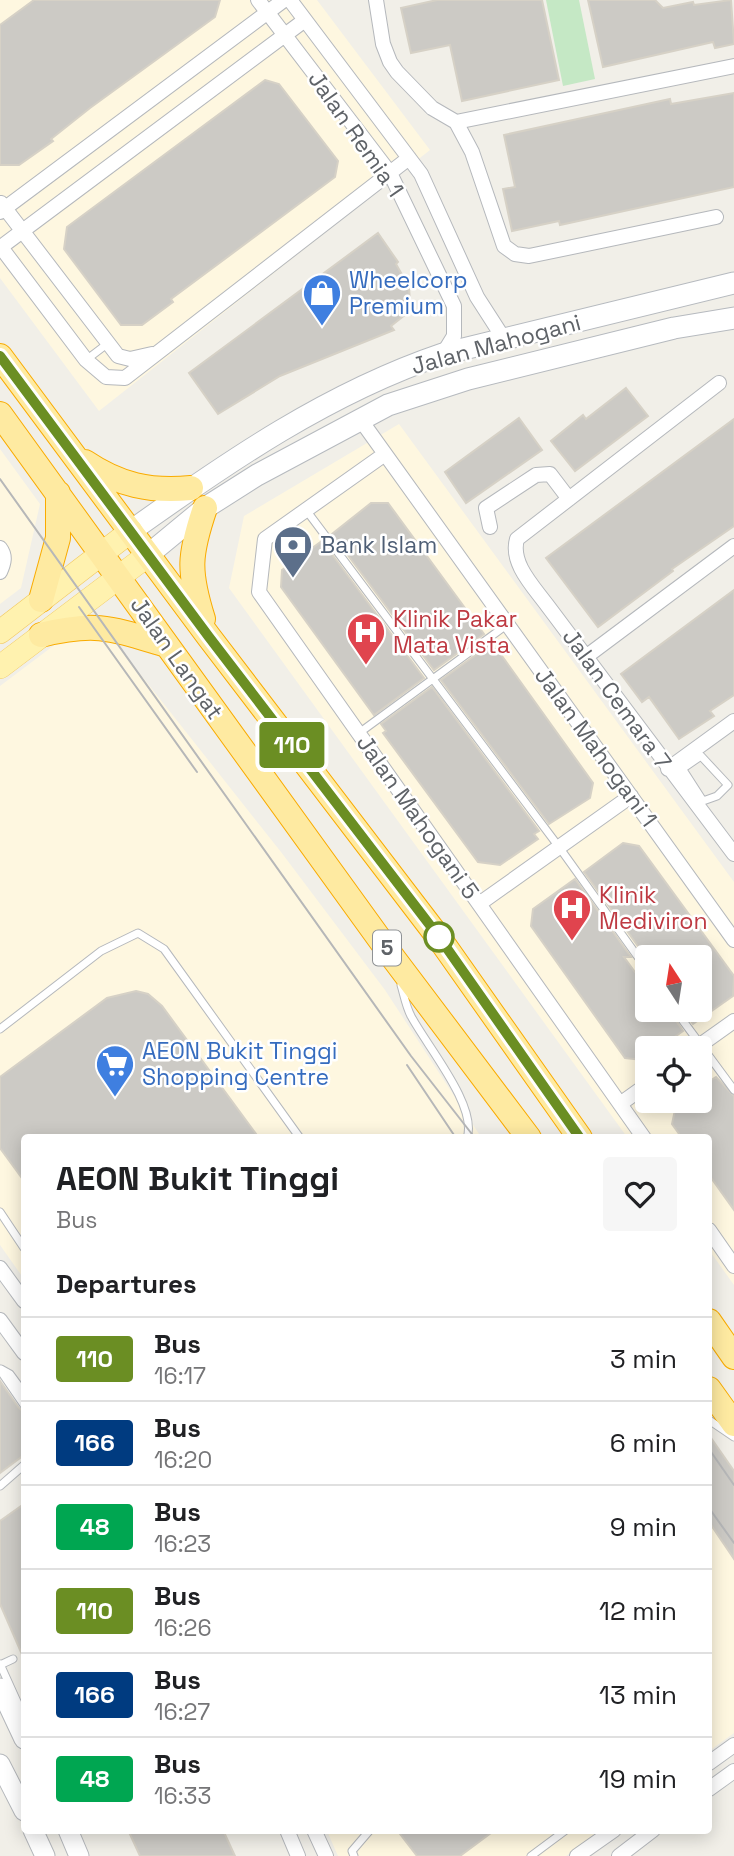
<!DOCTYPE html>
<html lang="en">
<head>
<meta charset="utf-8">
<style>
	:root { --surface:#fff; --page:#f6f6f6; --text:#202124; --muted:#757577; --line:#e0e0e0 }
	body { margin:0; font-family:"Space Grotesk",sans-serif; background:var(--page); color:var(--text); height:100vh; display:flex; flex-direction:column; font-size:26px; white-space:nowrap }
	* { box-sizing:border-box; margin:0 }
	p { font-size:23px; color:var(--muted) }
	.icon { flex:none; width:38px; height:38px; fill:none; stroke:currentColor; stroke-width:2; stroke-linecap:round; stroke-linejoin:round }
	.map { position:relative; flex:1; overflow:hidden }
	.sheet { position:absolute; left:21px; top:1134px; width:691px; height:700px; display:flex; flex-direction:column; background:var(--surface); border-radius:7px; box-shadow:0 4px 18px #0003 }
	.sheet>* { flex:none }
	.badge { padding:0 14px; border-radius:5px; font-size:24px; line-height:46px }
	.needle { width:46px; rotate:348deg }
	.buttons { position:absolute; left:635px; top:945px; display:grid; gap:14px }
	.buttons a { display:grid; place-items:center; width:77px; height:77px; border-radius:7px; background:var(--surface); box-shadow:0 4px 18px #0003; font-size:35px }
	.map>.badge { position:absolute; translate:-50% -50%; box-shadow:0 0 0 4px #fff }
	h2 { padding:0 35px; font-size:26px; line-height:63px }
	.round { display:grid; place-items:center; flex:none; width:74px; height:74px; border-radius:7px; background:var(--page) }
	.overview { display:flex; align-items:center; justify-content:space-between; height:119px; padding:0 35px }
	h1 { font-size:33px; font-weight:600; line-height:52px }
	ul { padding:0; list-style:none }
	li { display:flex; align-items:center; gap:21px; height:84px; padding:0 35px; border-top:2px solid var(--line) }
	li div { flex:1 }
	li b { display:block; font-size:26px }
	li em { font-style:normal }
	li .badge { min-width:77px; font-weight:700; text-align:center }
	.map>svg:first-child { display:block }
	.commercial { fill:#fef7e0; fill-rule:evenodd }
	.green { fill:#c5e8c5 }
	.building { fill:#cccac5; stroke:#d6d1c6; stroke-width:2 }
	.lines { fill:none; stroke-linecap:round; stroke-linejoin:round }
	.service-casing { stroke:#b5b8bc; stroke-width:9 }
	.minor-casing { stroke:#b5b8bc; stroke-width:16 }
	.tertiary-casing { stroke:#b5b8bc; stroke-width:21 }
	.secondary-casing { stroke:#b6babf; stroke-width:23 }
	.primary-casing { stroke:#f2c960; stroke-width:24 }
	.trunk-casing { stroke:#f9ab00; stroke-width:26 }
	.service { stroke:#fff; stroke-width:7 }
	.minor { stroke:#fff; stroke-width:14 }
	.tertiary { stroke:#fff; stroke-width:19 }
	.secondary { stroke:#fff; stroke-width:21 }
	.primary { stroke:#fff2af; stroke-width:23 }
	.trunk { stroke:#feeaa1; stroke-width:24 }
	.tram { stroke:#b6b7b8; stroke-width:2 }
	.line-casing { stroke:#fff; stroke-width:16 }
	.line { stroke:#6b8e23; stroke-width:10 }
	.stop-dot { fill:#fff; stroke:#6b8e23; stroke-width:3.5 }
	.labels { text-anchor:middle; stroke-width:5; stroke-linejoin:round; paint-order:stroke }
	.shield { fill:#fff; stroke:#8f9295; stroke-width:2 }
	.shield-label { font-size:21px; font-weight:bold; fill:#5f6368 }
	.street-label { font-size:23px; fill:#5f6368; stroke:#fff }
	.shop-label { font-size:23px; fill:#366cbe; stroke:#fff; text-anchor:start }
	.service-label { font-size:23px; fill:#4e5e75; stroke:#fff; text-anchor:start }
	.health-label { font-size:23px; fill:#be3a42; stroke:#fff; text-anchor:start }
</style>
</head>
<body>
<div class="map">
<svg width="734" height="1856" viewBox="0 0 734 1856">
	<rect width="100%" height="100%" fill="#f1efe8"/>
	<path class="commercial" d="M0,0H317L430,150L99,411L0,278Z
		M399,424L734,882V1285L709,1250V1138L627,1137L229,588L244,516ZM648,957H700V1010H648ZM648,1048H700V1101H648Z
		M0,449L40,504L21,588L0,604Z
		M102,635L118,646L281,852L385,990L481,1137L24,1138V1279L0,1245V686L61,640Z
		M709,1438L734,1472V1733L709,1751Z
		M327,1831H601L566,1856H338Z"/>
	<path class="green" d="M546,0H579L595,79L563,86Z"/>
	<path class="building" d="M34,0H220L215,17L90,108L51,139L53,141L19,165H0V25Z
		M437,0H542L559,80L462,101L450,45L411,53L401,8Z
		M588,0H655L663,8L693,2L694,5L731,0L734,44L715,48L713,42L603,67Z
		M265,80L279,84L338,161L335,177L171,299L173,302L142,325H121L64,249L67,227Z
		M734,93V187L560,225L559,221L512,231L503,189L515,187L504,135L670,99L671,104Z
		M378,233L398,262L396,264L409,287L410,302L405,315L391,326L394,330L280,376L218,414L189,373Z
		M626,388L648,416L575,471L551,441L583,415L586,419Z
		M519,418L542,450L466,503L445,472Z
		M734,419V526L672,569L673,571L598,627L546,558Z
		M371,503H388L484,634L434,670L332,534Z
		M322,541L424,678L374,715L281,587L282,570Z
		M734,590V695L710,711L714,716L679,739L649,697L642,702L621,674Z
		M491,644L495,650L497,649L593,783L590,798L549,824L441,680Z
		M432,687L539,831L534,834L538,839L500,865L478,862L383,733L386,731L381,724Z
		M623,843L639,846L734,976L733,996L693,1024L682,1010H700V957H646L584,872Z
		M575,879L631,957H624L648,990V1010H669L683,1031L659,1048H648V1057L643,1060L625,1058L531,926L533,909Z
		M136,991L148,994L162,1006L259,1138H24V1181L0,1148V1077L107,998Z
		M716,1077L734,1096V1210L709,1175V1138H682L672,1124L676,1105L682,1101H700V1087Z
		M0,1381L19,1408L24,1412V1455L0,1473Z
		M709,1435L734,1471V1559L709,1522Z
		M24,1504V1659L0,1604V1521Z
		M128,1830H223L235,1856H140Z
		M397,1830H495L460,1856H417Z"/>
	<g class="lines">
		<g class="service-casing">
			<path id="service" d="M86,360L107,344
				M306,510L559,847L648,971
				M359,733L508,624
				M678,762L703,801L717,796L728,785L701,756L682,769
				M401,985C404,995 406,1007 411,1016C426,1045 478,1106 467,1138
				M675,1010L734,1090
				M0,1029L101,951L138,933L164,949L300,1138
				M0,1212L24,1248
				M1,1369L10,1374L24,1393
				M0,1370L24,1405
				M709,1420L734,1437
				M0,1486L24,1465
				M0,1664L24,1717
				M0,1665L13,1659
				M354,1856L352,1851L370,1830
				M531,1856L566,1830"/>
		</g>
		<g class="minor-casing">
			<path id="minor" d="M258,0L390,173L454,306V336L443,354
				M290,0L421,174L477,297L504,339
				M376,0L383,44L390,62L397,72L432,108L456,122L472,152L504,246L515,254L529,256L716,217
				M456,122L734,66
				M1,203L118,356L130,359L152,354
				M0,212L284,0
				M0,246L86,360L106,377L125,378L409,158
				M1,247L305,20
				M719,383L517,539C510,563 533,586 547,605L734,854
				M360,419L734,940
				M385,454L265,539L259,592L644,1138
				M490,527L486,508L536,475L550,474L569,499
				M0,548C6,556 4,563 0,572
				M587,656L734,546
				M668,769L734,721
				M479,904L631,796
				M696,1048L734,1021
				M620,1104L648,1084
				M709,1230L734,1266
				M0,1268L24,1301
				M0,1320L24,1353
				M709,1763L734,1745
				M709,1789L734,1771
				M287,1830L298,1856
				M314,1830L326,1856
				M577,1856L614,1830
				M619,1856L653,1830"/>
		</g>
		<g class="tertiary-casing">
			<path id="tertiary" d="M0,1688L24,1739
				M0,1764L24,1811
				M33,1830L45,1856
				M68,1830L79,1856"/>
		</g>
		<g class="secondary-casing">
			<path id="secondary" d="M131,531C229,461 328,393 443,354L734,283
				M148,555L205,508L257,475L388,405L468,379L674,328L734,318"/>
		</g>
		<g class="primary-casing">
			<path id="primary" d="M0,632L131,531
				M0,667L148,555"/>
		</g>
		<g class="trunk-casing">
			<path id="trunk" d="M0,356L209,637L439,938L580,1138
				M0,414L394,959L529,1138
				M85,462C119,485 150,492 191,488
				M41,600L58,538V493
				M203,619C188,571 189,555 205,508
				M41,635C97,621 113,629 166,645
				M709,1321L734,1357
				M709,1389L734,1424"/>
		</g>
		<use href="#service" class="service"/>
		<use href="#minor" class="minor"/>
		<use href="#tertiary" class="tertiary"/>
		<use href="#secondary" class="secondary"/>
		<use href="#primary" class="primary"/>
		<use href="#trunk" class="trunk"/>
		<path class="tram" d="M0,479L411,1056L475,1138
			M79,607L197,772
			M407,1065L456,1138
			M709,1449L734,1485
			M709,1508L734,1543"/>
	</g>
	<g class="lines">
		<g class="line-casing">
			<path id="line" d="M0,356L209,637L439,937L580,1138"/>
		</g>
		<use href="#line" class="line"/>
	</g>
	<defs>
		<g id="shop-pin" transform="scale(2.0125)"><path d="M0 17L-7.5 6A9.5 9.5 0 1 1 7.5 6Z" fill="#3f7fe0" stroke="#fff"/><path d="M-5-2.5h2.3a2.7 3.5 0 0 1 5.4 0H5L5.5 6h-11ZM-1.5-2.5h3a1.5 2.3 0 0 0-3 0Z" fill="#fff"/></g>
		<g id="bank-pin" transform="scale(2.0125)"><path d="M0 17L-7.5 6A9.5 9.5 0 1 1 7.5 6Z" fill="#5c6f8a" stroke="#fff"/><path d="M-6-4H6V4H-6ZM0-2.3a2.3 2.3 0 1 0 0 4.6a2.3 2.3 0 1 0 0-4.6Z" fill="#fff"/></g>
		<g id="hospital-pin" transform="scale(2.0125)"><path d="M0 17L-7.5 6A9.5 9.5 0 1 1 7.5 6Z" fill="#e0444e" stroke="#fff"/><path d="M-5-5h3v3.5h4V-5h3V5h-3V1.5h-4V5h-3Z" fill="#fff"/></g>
		<g id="supermarket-pin" transform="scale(2.0125)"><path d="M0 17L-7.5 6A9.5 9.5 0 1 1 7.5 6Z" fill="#3f7fe0" stroke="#fff"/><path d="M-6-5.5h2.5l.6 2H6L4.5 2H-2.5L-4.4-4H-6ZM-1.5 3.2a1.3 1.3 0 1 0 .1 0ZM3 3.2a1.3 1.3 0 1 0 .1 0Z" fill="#fff"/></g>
	</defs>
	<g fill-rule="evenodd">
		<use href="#shop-pin" x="322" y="293"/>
		<use href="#bank-pin" x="293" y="545"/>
		<use href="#hospital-pin" x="366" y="632"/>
		<use href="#hospital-pin" x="572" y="908"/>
		<use href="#supermarket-pin" x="115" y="1064"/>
	</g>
	<circle class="stop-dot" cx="439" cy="937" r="14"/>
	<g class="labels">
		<rect class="shield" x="373" y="930.5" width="28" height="35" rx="5"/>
		<g class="shield-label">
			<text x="387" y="955">5</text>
		</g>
		<g class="street-label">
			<text transform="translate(356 134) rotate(55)" y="8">Jalan Remia 1</text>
			<text transform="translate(496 344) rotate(-15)" y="8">Jalan Mahogani</text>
			<text transform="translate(177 658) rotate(55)" y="8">Jalan Langat</text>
			<text transform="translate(617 699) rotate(54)" y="8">Jalan Cemara 7</text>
			<text transform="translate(596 747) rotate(54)" y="8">Jalan Mahogani 1</text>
			<text transform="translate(418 817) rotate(55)" y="8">Jalan Mahogani 5</text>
		</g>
		<g class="shop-label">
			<text x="349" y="288">Wheelcorp<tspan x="349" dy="26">Premium</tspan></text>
			<text x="142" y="1059">AEON Bukit Tinggi<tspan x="142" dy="26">Shopping Centre</tspan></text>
		</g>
		<g class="service-label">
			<text x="320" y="553">Bank Islam</text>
		</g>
		<g class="health-label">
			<text x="393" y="627">Klinik Pakar<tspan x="393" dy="26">Mata Vista</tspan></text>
			<text x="599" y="903">Klinik<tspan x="599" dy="26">Mediviron</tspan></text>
		</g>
	</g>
</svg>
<div class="buttons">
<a><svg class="needle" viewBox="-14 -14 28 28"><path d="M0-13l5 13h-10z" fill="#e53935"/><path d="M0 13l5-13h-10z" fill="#757577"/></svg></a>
<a><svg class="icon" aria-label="locate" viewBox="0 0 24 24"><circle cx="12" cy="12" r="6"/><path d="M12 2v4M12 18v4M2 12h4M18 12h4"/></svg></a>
</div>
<b class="badge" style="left:292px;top:745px;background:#6b8e23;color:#fff">110</b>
<section class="sheet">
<div class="overview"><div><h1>AEON Bukit Tinggi</h1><p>Bus</p></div><a class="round"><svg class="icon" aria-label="heart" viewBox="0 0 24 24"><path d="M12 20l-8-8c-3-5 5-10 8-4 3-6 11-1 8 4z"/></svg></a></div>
<h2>Departures</h2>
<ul>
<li><span class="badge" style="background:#6b8e23;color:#fff">110</span><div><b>Bus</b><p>16:17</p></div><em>3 min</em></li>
<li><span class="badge" style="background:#003b80;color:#fff">166</span><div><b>Bus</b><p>16:20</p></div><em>6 min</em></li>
<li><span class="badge" style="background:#00a651;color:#fff">48</span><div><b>Bus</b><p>16:23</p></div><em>9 min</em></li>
<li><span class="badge" style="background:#6b8e23;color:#fff">110</span><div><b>Bus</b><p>16:26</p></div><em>12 min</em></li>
<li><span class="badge" style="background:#003b80;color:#fff">166</span><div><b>Bus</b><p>16:27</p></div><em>13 min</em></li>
<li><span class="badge" style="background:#00a651;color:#fff">48</span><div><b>Bus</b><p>16:33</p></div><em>19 min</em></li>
</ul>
</section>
</div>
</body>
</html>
